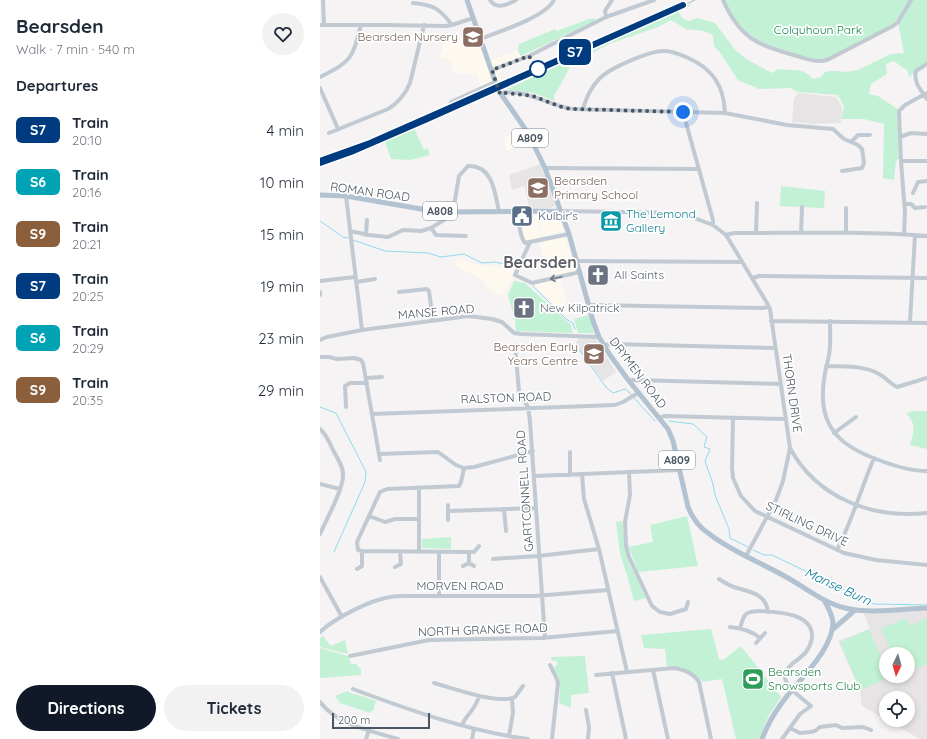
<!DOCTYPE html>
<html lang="en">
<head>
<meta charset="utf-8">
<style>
	:root { --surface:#fff; --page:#f2f2f3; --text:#1f2937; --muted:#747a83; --accent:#111827 }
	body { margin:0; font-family:Quicksand,sans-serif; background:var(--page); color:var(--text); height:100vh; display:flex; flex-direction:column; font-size:15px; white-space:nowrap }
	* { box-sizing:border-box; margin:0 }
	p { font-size:13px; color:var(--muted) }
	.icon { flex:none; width:22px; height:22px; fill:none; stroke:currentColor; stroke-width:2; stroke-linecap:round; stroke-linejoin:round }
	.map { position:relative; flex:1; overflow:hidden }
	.side { display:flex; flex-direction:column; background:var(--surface); width:320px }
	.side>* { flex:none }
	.badge { padding:0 8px; border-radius:6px; font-size:14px; line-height:26px }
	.needle { width:26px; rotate:185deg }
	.controls { position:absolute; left:559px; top:647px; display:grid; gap:8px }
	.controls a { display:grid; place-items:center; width:36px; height:36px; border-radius:50%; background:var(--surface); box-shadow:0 2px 6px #0003; font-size:20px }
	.scale { position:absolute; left:12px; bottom:10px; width:98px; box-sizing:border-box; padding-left:4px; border:2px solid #4a5661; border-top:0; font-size:11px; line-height:14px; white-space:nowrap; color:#4a5661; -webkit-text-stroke:3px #fff; paint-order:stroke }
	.you { position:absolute; width:20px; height:20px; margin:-10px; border:3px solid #fff; border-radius:50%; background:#1a73e8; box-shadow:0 0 0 6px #1a73e833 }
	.map>.badge { position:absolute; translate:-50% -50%; box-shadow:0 0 0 2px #fff }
	h2 { padding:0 16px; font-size:15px; line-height:36px }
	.round { display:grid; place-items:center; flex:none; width:42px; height:42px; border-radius:21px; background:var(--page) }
	.headline { display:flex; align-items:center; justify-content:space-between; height:68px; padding:0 16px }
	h1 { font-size:19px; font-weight:700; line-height:30px }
	.button { display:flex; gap:8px; margin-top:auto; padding:8px 16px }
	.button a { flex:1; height:46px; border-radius:24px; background:var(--accent); color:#fff; font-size:16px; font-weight:700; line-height:46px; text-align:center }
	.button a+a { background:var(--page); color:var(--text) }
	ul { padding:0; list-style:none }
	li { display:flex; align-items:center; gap:12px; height:52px; padding:0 16px }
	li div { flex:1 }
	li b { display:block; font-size:15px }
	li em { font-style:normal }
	li .badge { min-width:44px; font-weight:700; text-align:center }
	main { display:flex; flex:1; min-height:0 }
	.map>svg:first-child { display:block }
	.commercial { fill:#fdf9ef }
	.education { fill:#e6e4e5; fill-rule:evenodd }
	.green { fill:#c3f1d5 }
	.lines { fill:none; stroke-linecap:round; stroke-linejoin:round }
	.stream { stroke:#90daee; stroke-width:1 }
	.minor { stroke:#c1cad2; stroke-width:4 }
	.major { stroke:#b3c2d1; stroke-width:5 }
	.rail { stroke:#b5b8bd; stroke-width:1 }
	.major-bridge { stroke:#b3c2d1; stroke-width:5 }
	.oneway { stroke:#6e7983 }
	.line-casing { stroke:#fff; stroke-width:9 }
	.line { stroke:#003b80; stroke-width:6 }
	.walk { stroke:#4a5661; stroke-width:4; stroke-dasharray:0 7.2 }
	.stop-dot { fill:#fff; stroke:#003b80; stroke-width:2 }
	.labels { text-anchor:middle; stroke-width:3.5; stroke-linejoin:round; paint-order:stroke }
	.shield { fill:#fff; stroke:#808990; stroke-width:1 }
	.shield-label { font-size:11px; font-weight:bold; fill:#4a5661 }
	.park-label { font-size:12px; fill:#17864f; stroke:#fff }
	.education-label { font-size:12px; fill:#785e54; stroke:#fff; text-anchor:end }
	.street-label { font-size:12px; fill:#4a5661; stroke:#fff }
	.culture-label { font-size:12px; fill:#0d838f; stroke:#fff; text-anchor:start }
	.service-label { font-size:12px; fill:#4e5e75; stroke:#fff; text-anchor:start }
	.worship-label { font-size:12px; fill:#5b616d; stroke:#fff; text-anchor:start }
	.leisure-label { font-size:12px; fill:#27864d; stroke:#fff; text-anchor:start }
	.water-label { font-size:13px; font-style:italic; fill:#0c7c9b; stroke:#fff }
	.district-label { font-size:16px; font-weight:bold; fill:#5f6368; stroke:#fff }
</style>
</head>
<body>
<main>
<section class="side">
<div class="headline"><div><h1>Bearsden</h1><p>Walk · 7 min · 540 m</p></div><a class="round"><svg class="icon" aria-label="heart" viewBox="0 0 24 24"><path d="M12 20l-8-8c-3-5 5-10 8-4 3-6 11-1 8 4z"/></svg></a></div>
<h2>Departures</h2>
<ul>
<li><span class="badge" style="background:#003b80;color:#fff">S7</span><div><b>Train</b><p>20:10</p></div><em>4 min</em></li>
<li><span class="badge" style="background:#00a3b4;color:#fff">S6</span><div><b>Train</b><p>20:16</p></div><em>10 min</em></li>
<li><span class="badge" style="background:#8b5e3c;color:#fff">S9</span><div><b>Train</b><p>20:21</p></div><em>15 min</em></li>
<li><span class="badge" style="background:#003b80;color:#fff">S7</span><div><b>Train</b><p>20:25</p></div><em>19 min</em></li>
<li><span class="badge" style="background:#00a3b4;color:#fff">S6</span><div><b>Train</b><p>20:29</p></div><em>23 min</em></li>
<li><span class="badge" style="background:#8b5e3c;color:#fff">S9</span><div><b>Train</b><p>20:35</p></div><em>29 min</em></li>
</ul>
<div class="button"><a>Directions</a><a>Tickets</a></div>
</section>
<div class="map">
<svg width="607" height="739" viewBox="0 0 607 739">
	<rect width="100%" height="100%" fill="#f5f3f3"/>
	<path class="commercial" d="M154,32L166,62L198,50L203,60L180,70L178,72L180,80L161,87L157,75L135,73L132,67L131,60L127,61L126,58L124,59L119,57L125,42Z
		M202,131L209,143L186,151L184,138Z
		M219,214L221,237L205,241L201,227L200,215Z
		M220,214L238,215L244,231L222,236Z
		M245,237L256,271L232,276L231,270L225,264L219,243Z
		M138,257L154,264L195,269L184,295H180L167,288L163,280L135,265Z
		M240,278L249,313L246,316L212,284Z"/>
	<path class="education" d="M478,93L516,97L522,107L521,123L493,124L472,122L474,99Z
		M221,164L235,204V206L230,208L209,209L205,186L192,190L189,175Z
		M258,337L275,338L296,372L283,381L258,347Z
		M607,610V739H600L566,720H588V698H566V720L542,706L540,690L518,641L550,629L544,614ZM566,654H588V676H566Z"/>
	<path class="green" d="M405,0H607V63L597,70L589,77L587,70L582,67L574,61L566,64L567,74L551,84L549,94L558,96L579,110L577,119L580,133L581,157L576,161L574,180L563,178L564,124L544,119H521L524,107L518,95L478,92L471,88L439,89L418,80L401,54L394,46L393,35L384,31L366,29L351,20L338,27L289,44L258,61L250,67L234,96L235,101L214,93L187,89L246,62L251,58L372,3L369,6L358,10L362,18L368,21L378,18L395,23L416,51L428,60L452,73L458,69C472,71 483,67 493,79L501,77L505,72L510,71H518L525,72L538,70L571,54L584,53L578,22L587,3L577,20L570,26L509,58L501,60C475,55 443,48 423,29C415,22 409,10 405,0Z
		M275,18V21L201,56L198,51L199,44L235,29L237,31L269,19Z
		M94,128L104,150L108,148L110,155L90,160L71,159L65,141Z
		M461,186L505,191L504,208L460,206Z
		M194,281L205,283L251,325L253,333L196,331L195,320L188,295Z
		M269,315L274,333H258L254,319Z
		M593,411H607V449L590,445C594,431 597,425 586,413Z
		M367,516L378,566L318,572L309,547L333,542L330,525Z
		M302,521L307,558L326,598L314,601L307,575L300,554L296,522Z
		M131,537V549L102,548V539Z
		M586,618L590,626L607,618V664L588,672V654H572L561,629Z
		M391,629L399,659L403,660L421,646L461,697L449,715L439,739H416L402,679L383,682C370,670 365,667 347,666L345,649L324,648L321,635Z
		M549,629L566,668V676L570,677L540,690L520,642Z
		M3,636L11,646L25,640L28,654L0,647V638Z
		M0,648L28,656L31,664H36L41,670V675L0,678Z
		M265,656L269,693L251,695V708L239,703C240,689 242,681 234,668L238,664L235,660L232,661L231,657Z
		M27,691L35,695L36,694L56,701L53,711H51L50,713L20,703L15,696Z"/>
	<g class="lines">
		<path class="stream" d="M0,221L23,237L28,238
			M33,240L65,251L108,253L121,257L144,254L162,263L175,262L193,266
			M213,286L246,319L253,323L255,329
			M257,342L258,348L286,387L293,393L305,389L312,395
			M314,398L335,421
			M0,407L16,413L46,472L45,482L14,552
			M349,421L373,424L387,437L384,447L390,449L385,461L393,484L395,495L409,529L410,538L428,547
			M433,550L444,555H452L554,604L607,605"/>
		<path class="minor" d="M3,0L4,25
			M170,0C176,10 187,5 196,0
			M403,0C420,39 438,45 477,56C487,59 497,63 507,60L573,26L578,22L591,0
			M93,3C114,5 119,8 132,25
			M286,17L285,11L292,0
			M0,25H65L125,26L132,25L153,18
			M160,39C178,32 226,17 234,0
			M607,64L596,71C593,82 601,90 607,99
			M172,70L209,56L286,17L334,0
			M0,77C32,61 32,59 41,25
			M0,88L18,129
			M180,93C206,88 228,106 253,109L405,113L467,125L513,129L524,139L538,145L542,149L544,163L542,168L522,171
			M131,102L175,82
			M263,109C266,98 272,86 280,78C290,68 331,50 345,51C352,51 359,54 366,57C392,68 404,85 405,113
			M363,112L393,220V225
			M9,133L68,109C78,103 85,95 90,83L104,25
			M580,137L591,133L607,134
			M531,142L538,135H550
			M581,161H607
			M225,168L379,169
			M593,193L598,182L607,181
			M26,196L42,330
			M585,204H591L595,208L605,207
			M526,208V233
			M240,211L361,213L393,225L406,235L414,233C478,233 543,231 607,236
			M133,212L139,176L148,166C173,165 175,193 179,212
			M198,212C199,222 199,235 205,243L249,234
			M111,228L124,220L126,212
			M30,231L49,235L68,237L83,230L101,231L111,228L116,235L146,236
			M436,233L437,203
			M481,233L482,207
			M584,234L585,213L581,161L579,111L585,105L607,93
			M46,235L47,220
			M406,235L447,303L450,309L470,448L463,481L456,500L426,556
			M210,242L195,275L212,283L260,272
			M257,261L422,262
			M433,278L439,276L607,278
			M0,281L35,277
			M36,282L55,279
			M0,292V295
			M79,292L107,289L109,291L113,321
			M269,305L442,308L449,307
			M451,321L607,323
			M510,321C510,332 511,344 509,355C508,361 506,367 505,373C497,416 510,441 551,457C568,464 588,471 607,471
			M590,322L595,235
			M0,340L7,337L42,330L149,316L172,319L182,322L194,333L201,334L279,337
			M195,345L199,392L208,407L210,421L225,638
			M284,345L291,344L455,348
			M0,357H9L17,359L34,358L41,360L43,363L60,460
			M506,366C524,367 543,365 559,374C566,378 571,384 577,387L607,378
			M47,378L62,377
			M309,381L313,380L461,384
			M26,407L25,386L30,383H47
			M52,414L295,405L303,402L318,393
			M339,418L344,416L465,419
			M413,418L412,468L413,478L421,496L435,511L524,553L556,560L607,565
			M0,429C6,434 10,443 13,450C17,458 24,467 23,476C23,490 6,520 0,534
			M514,433L536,417
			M470,448C497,498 552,519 607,513
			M250,452V475
			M59,454L118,452L136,465L144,468L154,467L213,451
			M144,468L141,482L139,486L67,489L60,492L37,542L38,550L42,551L149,552H154L159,546
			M309,472L310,495L305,522L306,545L309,557L332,606L340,612L350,614L366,609L368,602
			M262,474L264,499L279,549L307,672
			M214,476L360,470
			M0,484L20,489
			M99,488V552
			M128,505V520
			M184,509L186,531
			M128,511L216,508
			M49,516L65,522L75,519H99
			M517,550C532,521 541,489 554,458
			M149,552V563L154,566
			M173,559L218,556L279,549
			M143,566L149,563
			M75,567L81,564L80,552
			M37,569L42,566V551
			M0,577L22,617
			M399,579C405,583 410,586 417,588C431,592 446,594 448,612
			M119,596V552
			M410,627C421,628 432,631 440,638
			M420,628C424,614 425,611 440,611C457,612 494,613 492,638C491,643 489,648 486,652C480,660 465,665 465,677C465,687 484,700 491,706L480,714L462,739
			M0,632C15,618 50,600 70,597C75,596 80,596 85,596H215L288,590
			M436,643L445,633
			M30,656L109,640L222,638L297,631
			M230,665L236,677L238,683L232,739
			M333,670L348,739
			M292,673L306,739
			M276,675L354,668C365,670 373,673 379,682L391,739
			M114,683C132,688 178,705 195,697L203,686
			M33,689C89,710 148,731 208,739
			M0,702C19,726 49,730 78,739
			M266,710L269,727L268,739
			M142,725C147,713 155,711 159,696
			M470,728L480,733L490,732L495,731L500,727L516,725L522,728L543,727L551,730
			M189,736L193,713L192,699
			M46,739L49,730
			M152,739L154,729"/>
		<path class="major" d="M147,0L176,84
			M179,91L208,133L225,168L249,234L273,321L279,337L290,355L309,381L348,429L353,441L368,507C372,517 379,527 388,533C412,552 442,563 468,578C486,588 504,603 525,608C549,614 581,609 607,608
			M0,195L26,196L107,210L126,212L240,211
			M512,630L535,610
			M442,739C447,726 453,715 461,704C476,682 513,651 513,622C512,614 508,607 504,600"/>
		<path class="rail" d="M0,163L31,152L127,111L375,0"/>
		<path class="major-bridge" d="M176,84L179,91"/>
	</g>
	<defs><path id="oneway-shaft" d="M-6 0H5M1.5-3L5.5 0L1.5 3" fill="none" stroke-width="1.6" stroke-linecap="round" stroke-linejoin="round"/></defs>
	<use class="oneway" href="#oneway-shaft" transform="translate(236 278) rotate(168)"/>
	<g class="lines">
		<g class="line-casing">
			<path id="line" d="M0,161L50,143L363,5L105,120L31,152L0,163"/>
		</g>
		<use href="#line" class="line"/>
		<path class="walk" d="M218,69L209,56L172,70L180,94L186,93L213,96L244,108L253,109L363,112"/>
	</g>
	<defs>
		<g id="school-square" transform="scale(1.15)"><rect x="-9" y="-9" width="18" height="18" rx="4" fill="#8d6e63" stroke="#fff"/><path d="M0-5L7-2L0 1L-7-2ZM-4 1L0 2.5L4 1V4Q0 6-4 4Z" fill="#fff"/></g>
		<g id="civic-square" transform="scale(1.15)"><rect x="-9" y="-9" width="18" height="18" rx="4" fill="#5c6f8a" stroke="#fff"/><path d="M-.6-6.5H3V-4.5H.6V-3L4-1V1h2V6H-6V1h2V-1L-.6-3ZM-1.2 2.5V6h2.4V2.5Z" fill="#fff"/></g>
		<g id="museum-square" transform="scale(1.15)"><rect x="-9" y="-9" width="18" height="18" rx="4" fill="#0f9aa8" stroke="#fff"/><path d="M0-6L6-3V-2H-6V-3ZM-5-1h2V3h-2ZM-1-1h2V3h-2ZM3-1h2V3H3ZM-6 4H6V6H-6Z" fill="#fff"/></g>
		<g id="church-square" transform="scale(1.15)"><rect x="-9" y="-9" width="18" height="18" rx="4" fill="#6b7280" stroke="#fff"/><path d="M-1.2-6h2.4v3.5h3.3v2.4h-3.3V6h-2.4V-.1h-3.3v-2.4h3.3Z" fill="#fff"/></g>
		<g id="stadium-square" transform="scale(1.15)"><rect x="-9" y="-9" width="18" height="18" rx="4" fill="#2e9e5b" stroke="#fff"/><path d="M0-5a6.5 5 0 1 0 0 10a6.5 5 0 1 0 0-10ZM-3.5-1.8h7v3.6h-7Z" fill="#fff"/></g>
	</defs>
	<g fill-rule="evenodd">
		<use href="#school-square" x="153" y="37"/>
		<use href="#school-square" x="218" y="188"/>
		<use href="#civic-square" x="202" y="216"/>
		<use href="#museum-square" x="291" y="221"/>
		<use href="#church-square" x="278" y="275"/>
		<use href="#church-square" x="204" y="308"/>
		<use href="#school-square" x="274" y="354"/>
		<use href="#stadium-square" x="433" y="679"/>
	</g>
	<circle class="stop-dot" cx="218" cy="69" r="8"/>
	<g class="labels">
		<g class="shield">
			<rect x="192" y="129" width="36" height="18" rx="3"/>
			<rect x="103" y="202" width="34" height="18" rx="3"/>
			<rect x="339" y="451" width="36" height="18" rx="3"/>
		</g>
		<g class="shield-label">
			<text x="210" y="142">A809</text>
			<text x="120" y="215">A808</text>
			<text x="357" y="464">A809</text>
		</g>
		<g class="park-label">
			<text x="498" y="34">Colquhoun Park</text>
		</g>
		<g class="education-label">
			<text x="138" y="41">Bearsden Nursery</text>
			<text x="234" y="185" text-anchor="start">Bearsden<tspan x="234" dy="14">Primary School</tspan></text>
			<text x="258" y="351">Bearsden Early<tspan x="258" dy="14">Years Centre</tspan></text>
		</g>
		<g class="street-label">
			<text transform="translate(50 192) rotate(8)" y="4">ROMAN ROAD</text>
			<text transform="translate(116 312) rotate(-5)" y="4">MANSE ROAD</text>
			<text transform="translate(318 373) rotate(53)" y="4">DRYMEN ROAD</text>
			<text transform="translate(472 393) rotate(82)" y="4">THORN DRIVE</text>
			<text transform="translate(186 398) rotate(-2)" y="4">RALSTON ROAD</text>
			<text transform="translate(205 491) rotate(-94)" y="4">GARTCONNELL ROAD</text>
			<text transform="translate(487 524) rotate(25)" y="4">STIRLING DRIVE</text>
			<text x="140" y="590">MORVEN ROAD</text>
			<text transform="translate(163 630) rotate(-2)" y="4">NORTH GRANGE ROAD</text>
		</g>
		<g class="culture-label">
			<text x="306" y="218">The Lemond<tspan x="306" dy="14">Gallery</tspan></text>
		</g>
		<g class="service-label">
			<text x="218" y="220">Kulbir's</text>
		</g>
		<g class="worship-label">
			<text x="294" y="279">All Saints</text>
			<text x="220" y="312">New Kilpatrick</text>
		</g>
		<g class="leisure-label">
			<text x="448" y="676">Bearsden<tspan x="448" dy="14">Snowsports Club</tspan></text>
		</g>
		<g class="water-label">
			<text transform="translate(518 586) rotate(25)" y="5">Manse Burn</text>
		</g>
		<g class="district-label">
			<text x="220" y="268">Bearsden</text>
		</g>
	</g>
</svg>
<div class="controls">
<a><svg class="needle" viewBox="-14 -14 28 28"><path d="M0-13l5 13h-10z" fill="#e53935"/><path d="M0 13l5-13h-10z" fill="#747a83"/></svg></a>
<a><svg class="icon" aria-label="locate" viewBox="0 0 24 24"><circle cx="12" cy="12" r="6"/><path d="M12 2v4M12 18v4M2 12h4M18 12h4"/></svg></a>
</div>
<div class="scale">200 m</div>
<div class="you" style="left:363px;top:112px"></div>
<b class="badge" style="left:255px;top:52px;background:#003b80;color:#fff">S7</b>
</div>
</main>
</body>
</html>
